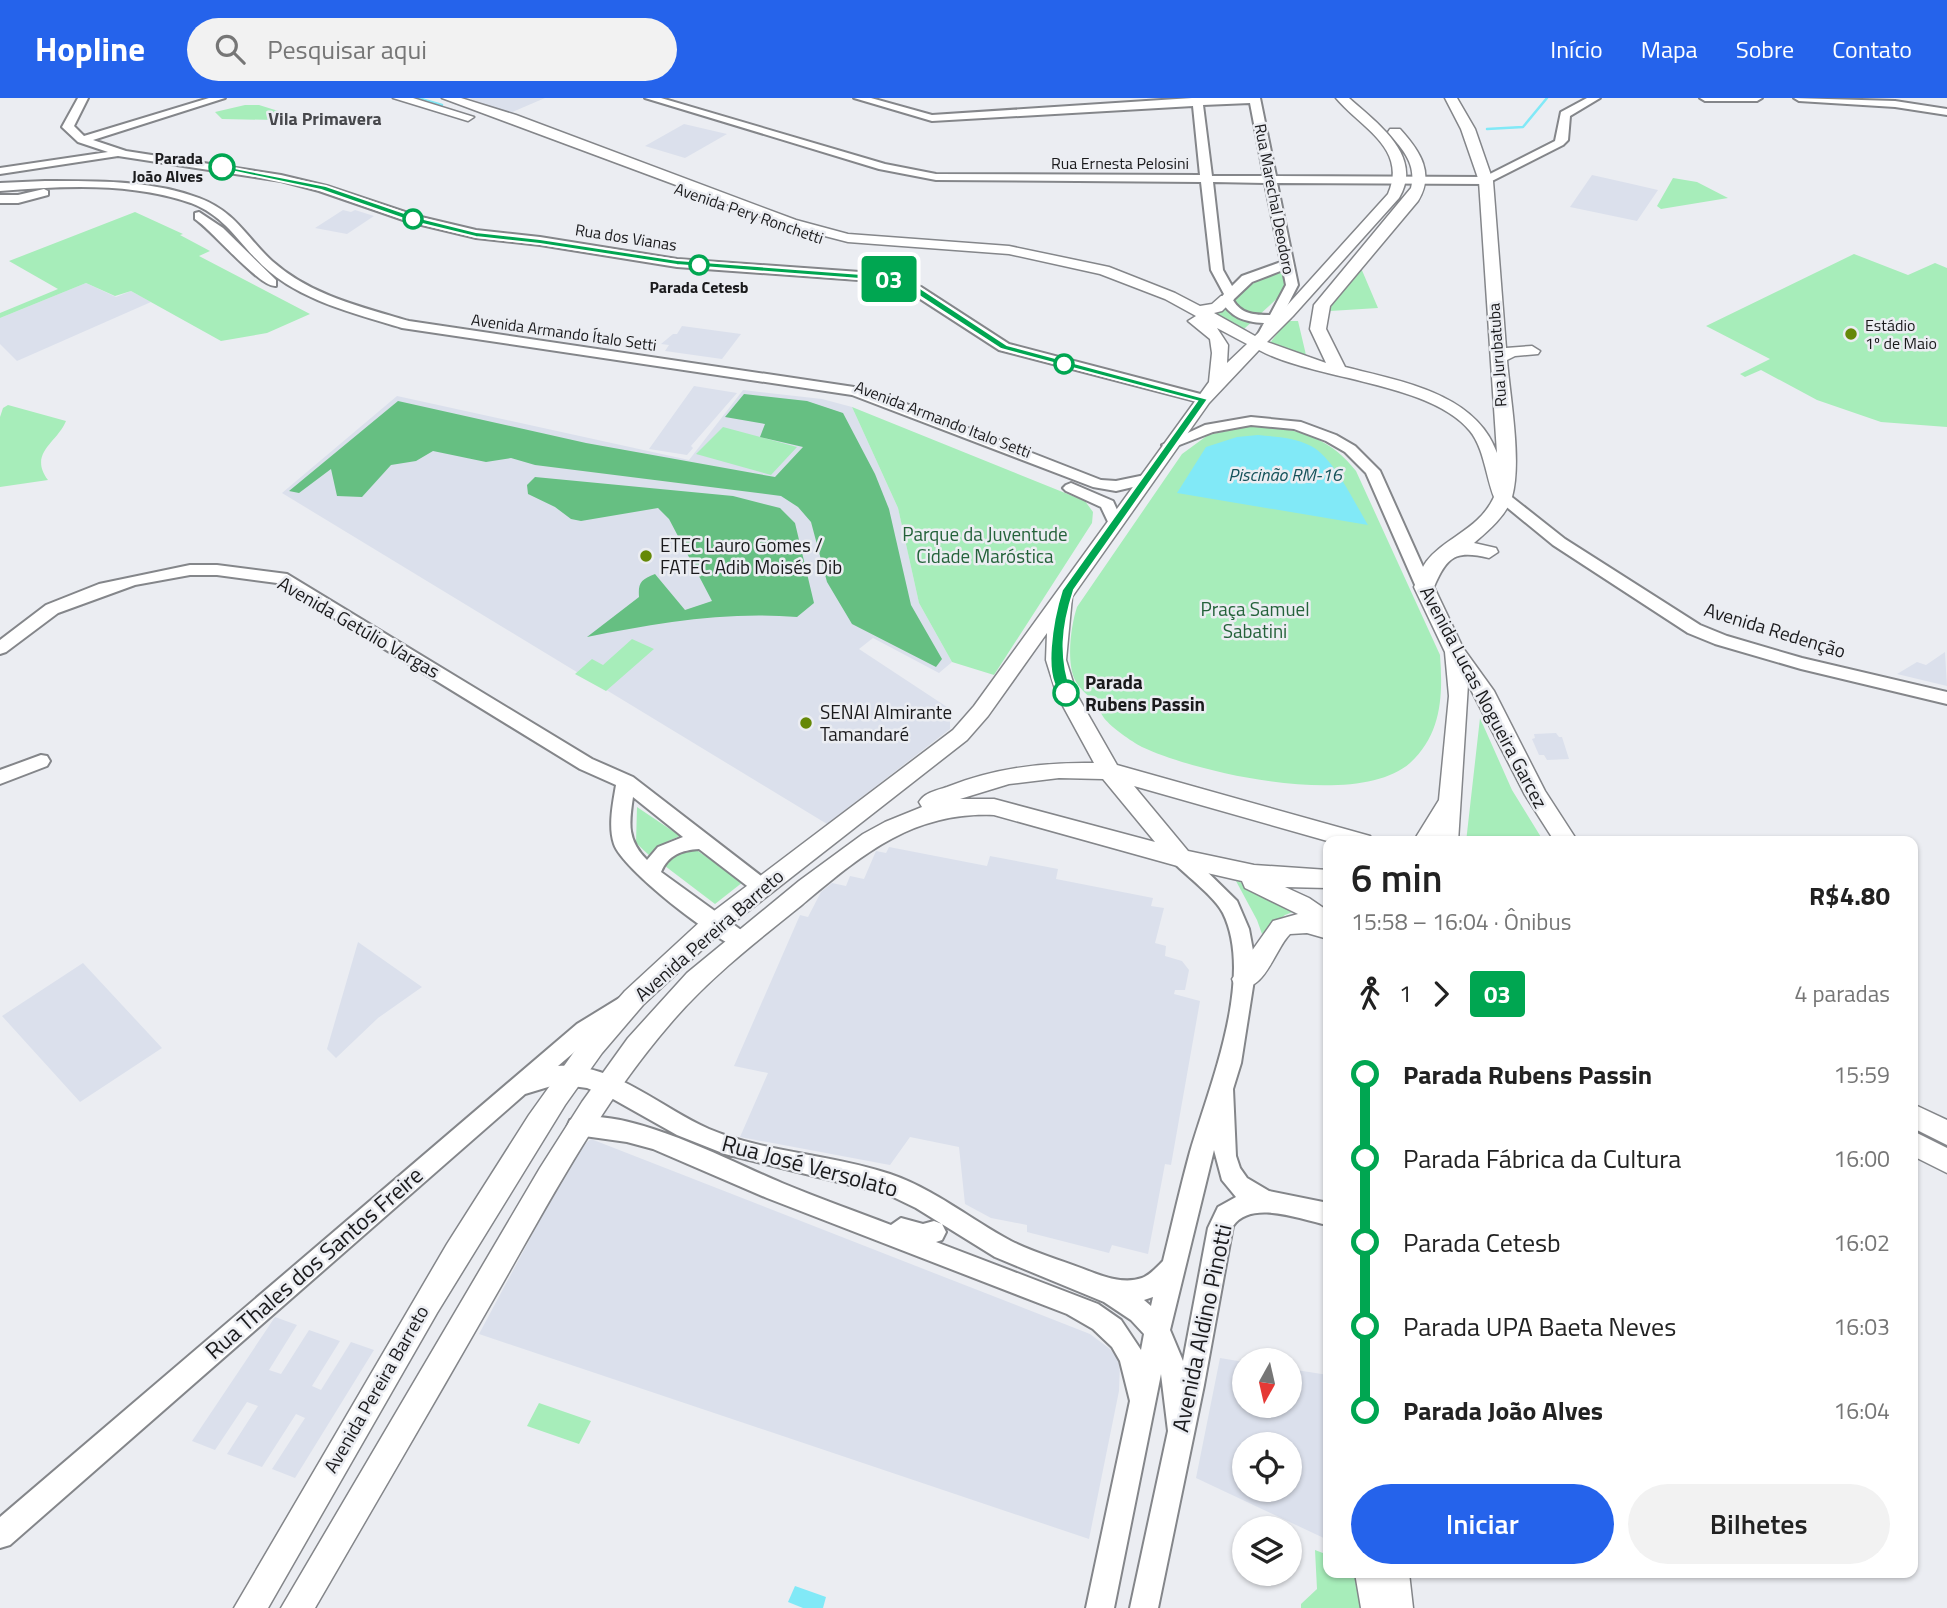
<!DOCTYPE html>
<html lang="pt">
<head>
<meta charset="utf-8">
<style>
	:root { --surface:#fff; --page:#f2f2f2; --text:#222; --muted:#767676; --accent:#2563eb }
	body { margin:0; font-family:"Titillium Web",sans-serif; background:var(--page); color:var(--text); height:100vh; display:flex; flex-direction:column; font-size:26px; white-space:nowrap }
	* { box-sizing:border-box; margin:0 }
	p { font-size:23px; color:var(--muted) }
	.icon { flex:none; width:38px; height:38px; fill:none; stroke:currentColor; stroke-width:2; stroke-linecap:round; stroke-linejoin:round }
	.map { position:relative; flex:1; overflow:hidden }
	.side { position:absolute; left:1323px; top:738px; width:595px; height:742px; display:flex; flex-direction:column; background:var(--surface); border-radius:14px; box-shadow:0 2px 5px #0004 }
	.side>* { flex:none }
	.badge { padding:0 14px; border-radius:5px; font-size:24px; line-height:46px }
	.needle { width:46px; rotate:188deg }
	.controls { position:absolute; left:1232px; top:1250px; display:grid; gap:14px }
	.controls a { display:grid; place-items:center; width:70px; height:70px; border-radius:50%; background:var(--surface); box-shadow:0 2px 5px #0004; font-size:35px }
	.map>.badge { position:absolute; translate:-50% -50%; box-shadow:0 0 0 4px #fff }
	.legs { display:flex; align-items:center; gap:10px; height:77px; padding:0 28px; font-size:23px }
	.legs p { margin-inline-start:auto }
	.overview { display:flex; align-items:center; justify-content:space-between; height:119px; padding:0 28px }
	h1 { font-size:38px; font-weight:600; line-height:52px }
	.cta { display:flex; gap:14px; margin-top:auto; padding:14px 28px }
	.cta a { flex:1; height:80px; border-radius:42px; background:var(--accent); color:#fff; font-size:28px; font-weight:600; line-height:80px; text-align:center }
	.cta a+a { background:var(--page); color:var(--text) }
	ul { padding:0 28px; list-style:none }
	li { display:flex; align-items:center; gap:24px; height:84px; font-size:26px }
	li i { display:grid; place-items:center; width:10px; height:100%; margin:0 9px; background:currentColor }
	li i::after { content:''; width:18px; height:18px; margin:-9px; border:5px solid; border-radius:50%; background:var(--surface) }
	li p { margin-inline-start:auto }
	li:first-child i { background:linear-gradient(#0000 50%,currentColor 0) }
	li:last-child i { background:linear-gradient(currentColor 50%,#0000 0) }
	header { display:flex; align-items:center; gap:42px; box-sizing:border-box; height:98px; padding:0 35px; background:var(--accent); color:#fff }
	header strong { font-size:33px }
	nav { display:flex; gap:38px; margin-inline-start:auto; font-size:24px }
	.search { width:490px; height:63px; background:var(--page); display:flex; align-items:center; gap:18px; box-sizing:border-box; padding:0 24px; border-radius:38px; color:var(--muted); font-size:26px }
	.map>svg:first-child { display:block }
	.built { fill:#dbe0ec; fill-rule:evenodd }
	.green { fill:#a7edba }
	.forest { fill:#66bf82 }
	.water { fill:#81e9f7 }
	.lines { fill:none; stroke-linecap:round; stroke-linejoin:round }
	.stream { stroke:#81e9f7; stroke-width:2.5 }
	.secondary-casing { stroke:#84868a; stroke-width:4 }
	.primary-casing { stroke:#84868a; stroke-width:3 }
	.secondary { fill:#fff; fill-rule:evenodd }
	.primary { fill:#fff; fill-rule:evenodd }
	.line-1 { fill:#00a651; stroke:#fff; stroke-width:2 }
	.stop-1-dot { fill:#fff; stroke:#00a651; stroke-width:3.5 }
	.poi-dot { fill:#658807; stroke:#ebedf2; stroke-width:2.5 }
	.labels { text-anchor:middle; stroke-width:5; stroke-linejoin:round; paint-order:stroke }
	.far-stop-label { font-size:16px; font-weight:bold; fill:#1a1a1c; stroke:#ebedf2; text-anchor:end }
	.far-street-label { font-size:16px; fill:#1a1a1c; stroke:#ebedf2 }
	.far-poi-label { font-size:16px; fill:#1a1a1c; stroke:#ebedf2; text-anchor:start }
	.far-neighbourhood-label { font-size:18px; font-weight:bold; fill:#47484c; stroke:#ebedf2 }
	.far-water-label { font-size:18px; font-style:italic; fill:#15525a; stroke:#ebedf2 }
	.park-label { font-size:19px; fill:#24623a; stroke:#ebedf2 }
	.poi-label { font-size:19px; fill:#1a1a1c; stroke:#ebedf2; text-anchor:start }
	.street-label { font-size:19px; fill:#1a1a1c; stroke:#ebedf2 }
	.stop-label { font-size:19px; font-weight:bold; fill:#1a1a1c; stroke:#ebedf2; text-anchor:start }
	.near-street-label { font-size:23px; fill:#1a1a1c; stroke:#ebedf2 }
</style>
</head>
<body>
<header>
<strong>Hopline</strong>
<div class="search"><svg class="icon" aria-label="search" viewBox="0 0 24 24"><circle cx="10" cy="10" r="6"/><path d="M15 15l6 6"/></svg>Pesquisar aqui</div>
<nav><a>Início</a><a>Mapa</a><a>Sobre</a><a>Contato</a></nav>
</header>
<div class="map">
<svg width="1947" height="1510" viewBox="0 0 1947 1510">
	<rect width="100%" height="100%" fill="#ebedf2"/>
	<path class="built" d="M545,0L510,15L470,1L472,0Z
		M684,26L727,36L685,60L645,48Z
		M1592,77L1632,86L1658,92L1637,123L1570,109Z
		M343,112L351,114L355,112L374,118L347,136L315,130Z
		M86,185L116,199L131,193L151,204L17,263L0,246V220Z
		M682,228L741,236L722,261L665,253L669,247L661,246L673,236H677Z
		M694,288L737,295L691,348L693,350L687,357L649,351Z
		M743,292L822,301L852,309L898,410L919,505L952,564L939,575L873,540L859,551L950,611V631L827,726L282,395L397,298L689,362Z
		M1945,554L1947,588L1897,576L1917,564L1926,567Z
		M1556,635L1559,639H1562L1569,661L1547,662L1544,657H1539L1532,641L1535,640L1534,636Z
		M889,749L987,768L990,758L1058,771L1056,781L1153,800L1151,808L1164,810L1155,845L1166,848L1165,858L1182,863L1189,872L1185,892H1175L1174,896L1200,903L1171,1067L1165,1066L1148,1156L1112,1147L1109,1155L1027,1134V1127L991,1120L965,1106L959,1049L910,1039L890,1067L740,1039L768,975L734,968L800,817L808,819L821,794L832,785L846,788L850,778L864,781L876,753L886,755Z
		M358,844L422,889L378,920L336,960L327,951Z
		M83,865L162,950L80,1004L2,918Z
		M591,1041L1090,1236L1110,1251L1120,1264L1119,1293L1089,1441L479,1236L578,1051Z
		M275,1219L297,1227L269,1272L281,1276L309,1232L340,1243L312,1288L321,1292L351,1244L374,1252L295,1380L272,1371L305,1320L296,1316L262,1369L227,1356L258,1308L247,1304L215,1352L192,1343Z
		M1220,1260L1244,1264V1307H1290V1271L1328,1277V1442L1196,1380ZM1244,1346H1290V1391H1244Z"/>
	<path class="green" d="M245,7H259L288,16L276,22L222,21L215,14Z
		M1673,80L1697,84L1728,100L1661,111L1657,108Z
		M135,114L183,136L180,137L210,153L199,158L310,216L267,235L221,243L131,193L115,198L86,185L0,220V215L58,191L9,163Z
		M1854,156L1908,177L1935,165L1947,170V329L1881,324L1817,302L1761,272L1745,279L1740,276L1770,261L1706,228Z
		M1361,170L1378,210L1330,213V210Z
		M1276,172L1280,173C1286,181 1287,186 1283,195L1244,231L1215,215C1236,200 1252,183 1276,172Z
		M1287,223H1298L1306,257L1269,246Z
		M8,307L66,323C57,345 28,355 48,382L0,389V319L3,310Z
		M852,309L1085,403L1093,414L1092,425L994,577L952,564L919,505L898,410Z
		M723,329L797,349L771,377L696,356Z
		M1246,329C1291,328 1328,337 1356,373L1440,557C1443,597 1442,636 1410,665C1358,711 1200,676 1142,649C1131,643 1112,630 1104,620C1100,614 1097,608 1092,602C1087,596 1078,589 1075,582C1066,564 1071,527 1077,509L1182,356L1208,337Z
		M632,541L654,551L606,593L575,576L592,561L603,567Z
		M1480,620L1512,692L1544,744H1466Z
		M637,709L680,738L668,743L651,759L636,745Z
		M692,749L743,784L715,806L665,768L669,758Z
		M1236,783L1254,788L1300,811L1285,817L1262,836L1257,822Z
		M539,1305L591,1323L579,1346L527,1328Z
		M1315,1452L1328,1457V1475H1365L1370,1510H1301V1506L1317,1491Z"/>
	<path class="forest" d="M744,296L807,303L843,315L875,376L889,411L911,507L942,561L936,569L852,526L827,484L811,424L798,409L781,398L535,367L511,360L486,364L433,353L416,363L391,367L362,399L337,398L331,371L299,395L289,393L398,303L586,345L775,379L803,349L760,339L765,326L725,319Z
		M535,379L733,398L780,410L795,425L814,505L797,519C727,513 655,525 587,539L639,499C638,484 641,482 655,476L685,512L712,503L669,421L658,410L581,423L571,421L555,409L528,396L527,387Z"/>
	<path class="water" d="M1258,337C1276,339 1294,339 1311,348C1334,360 1354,404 1368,427L1177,395L1206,349L1237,339Z
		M795,1488L826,1499L823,1510H803L788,1504Z"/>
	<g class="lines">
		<path class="stream" d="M418,0L442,7
			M1487,31L1523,29L1547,0"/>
		<g class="secondary-casing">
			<path id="secondary" d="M78,0H88L74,28L84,38L209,0H225L93,42L126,53L281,77L327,88L417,118L476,132L540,139L677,161L888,176L921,189L1009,246L1208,298L1210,301L1203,305L999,252L911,195L886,184L677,169L540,147L476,140L409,124L319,93L281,83L118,58L0,76V70L108,54L78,44L62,29Z
				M645,0H661L885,66L936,76L1200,77L1193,8L932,23L854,0H871L932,17L1192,0H1260L1276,78L1484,79L1555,43L1561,14L1587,0H1600L1570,18L1568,42L1563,47L1486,86L1277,85L1298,187L1283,216L1290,220L1278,224L1270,239L1265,240L1258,236L1264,225C1244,224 1230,219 1220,201L1224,196L1211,172L1201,84L936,82L879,71ZM1250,5L1264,78H1212L1203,7ZM1213,84L1265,85L1281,164L1242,178L1232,188L1223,172ZM1283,172L1286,187L1270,217C1254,217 1241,216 1233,202L1252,184Z
				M1700,0H1762L1757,3H1705Z
				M1794,0L1895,3L1947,11V17L1895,9L1799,3Z
				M45,83C96,83 151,82 199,100C236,114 246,139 272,163C310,197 361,209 409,223L854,289L891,300L1101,382L1116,383L1145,377L1153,382L1150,385L1116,393L1093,389L852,297L402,230C354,215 300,203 262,167C238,144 225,118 191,105C130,84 63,88 0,93V85Z
				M44,91L48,93V97L18,105H0V97H18Z
				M199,114L223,130L276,182V188C260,190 213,133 195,121V115Z
				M1251,319L1301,324L1336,337L1355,348L1380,373L1432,489L1430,493L1424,494L1416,489L1366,375L1345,354L1326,343L1294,331L1251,327L1213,334L1169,351L1162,347L1205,327Z
				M1071,385L1113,403L1123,425L1120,428H1110L1101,409L1066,393L1063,390L1066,387Z
				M1503,394L1508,396L1565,441L1700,527L1727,538L1802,560L1947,594V606L1801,571L1715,546L1688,535L1553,447L1498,402L1495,399Z
				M190,467H217L287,476L592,661L633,679L769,784L772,789L769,794L762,797L755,794L699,751C682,752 668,757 661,774L748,837L751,843L748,849L741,851C715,843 622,771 614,746C608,728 613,705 616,687L580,671L277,485L217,477H190L135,487L58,515L6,554L0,556V542L46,507L99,486ZM633,699L683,739L658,749L647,762C627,742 629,726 633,699Z
				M41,657L47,658L50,663L47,668L0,686V672Z
				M1181,753L1188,755L1237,803L1249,831L1254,858V882L1241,965L1233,991L1236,1058L1240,1070L1247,1080L1269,1093L1328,1105V1127C1301,1122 1252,1101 1233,1128L1204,1287L1158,1510H1130L1168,1333L1161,1276L1114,1510H1086L1130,1303L1120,1263L1112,1249L1093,1231L1067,1216L767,1100L653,1051L627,1044L570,1036L567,1029L570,1022C620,1004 733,1065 782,1085C818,1100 855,1113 891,1127L901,1120L923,1126L934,1123L942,1126L946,1134L942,1142L936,1144L1098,1206L1121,1222L1141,1252L1144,1236L1131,1222L1104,1204L995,1159L916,1110L887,1096L725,1056L677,1037L613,1001L587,990L558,986L525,996L10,1447L0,1450V1419L577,926L621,899L628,902L631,908L628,914L593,938L558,968C613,964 662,1011 709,1031C766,1055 831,1056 890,1076C934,1091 970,1121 1011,1143C1033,1154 1057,1161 1081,1170C1099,1177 1122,1187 1142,1180C1150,1177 1157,1169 1163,1163C1172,1127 1180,1090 1190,1054C1209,989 1255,880 1223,815C1215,799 1187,778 1174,765L1171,760L1174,755ZM1214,1052L1222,1082L1236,1099L1218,1109L1208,1130L1183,1263L1170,1232ZM1153,1199L1151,1208L1144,1202Z"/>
		</g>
		<g class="primary-casing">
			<path id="primary" d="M393,0H413L474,19L468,23Z
				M442,0H461L516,17L796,122L848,136L1009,148L1109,169L1175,195L1200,208L1212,206L1221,198H1231L1234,201L1222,213L1214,215L1255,238L1283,212L1388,96C1408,50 1361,30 1336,0H1349C1378,26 1424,58 1399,100L1293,218L1267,244L1326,265L1310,231L1314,207L1411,90C1417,66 1403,52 1388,34L1390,31H1400C1420,53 1435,75 1418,103L1330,208L1326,231L1345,269C1400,283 1476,295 1497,355L1479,83L1461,31L1445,0H1457L1475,31L1493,83L1506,250L1532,248L1540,253L1538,256L1515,258L1507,262C1510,300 1522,363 1512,399C1507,417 1488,433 1474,445L1496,450L1498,454L1489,460C1456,452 1447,458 1434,489L1463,550L1494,593L1545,693L1578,744H1555L1525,697L1468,586L1458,744H1413L1439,702L1449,598L1445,554L1414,489C1418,481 1421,471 1426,464C1445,439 1479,432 1494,399C1486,379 1484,350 1470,333C1430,284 1314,282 1259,252L1209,305L1072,499L1066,562L1077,597L1117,667L1370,738L1373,744H1331L1134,688L1188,753L1254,767L1328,772V790L1285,789L1309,800L1328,813V841L1307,835L1290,836C1274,852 1264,898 1235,888L1232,881L1273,823L1298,816L1245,790L1242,783L1181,769L994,717C912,714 863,756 803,806C757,843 709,880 670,926C601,1006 552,1099 500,1190C439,1297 377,1403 315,1510H281L540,1070L582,1004L628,940L687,875L799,783L863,736L885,724L922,709L919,704C924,695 937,692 947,689C995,670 1043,664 1094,665L1057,597L1046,562L1047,535L988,618L967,642L719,836L643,907L602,955L565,1007L437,1215L268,1510H234L447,1146L529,1017L584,940L625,893L702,822L953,632L974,608L1209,284L1212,255L1210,241L1188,223L1196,218L1165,201L1100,176L1009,156L848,144L786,128ZM1217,230L1247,246L1227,265L1228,247ZM1059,680L1103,681L1155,744L994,701H960L1009,686Z
				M1913,1006L1947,1022V1047L1913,1030Z
				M1913,1033L1947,1050V1075L1913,1058Z
				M1355,1475H1409L1413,1510H1361Z"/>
		</g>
		<use href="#secondary" class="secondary"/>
		<use href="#primary" class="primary"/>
	</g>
	<path class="line-1" d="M219,67L326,88L416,119L476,134L540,141L677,162L888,178L920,190L1007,247L1208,301L1074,492C1062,529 1059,559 1072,595L1066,599C1038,587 1055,514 1062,492L1197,303L1001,251L913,194L886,183L677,167L540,146L476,139L410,123L321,92L222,71Z"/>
	<g class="stop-1-dot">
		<circle cx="222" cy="69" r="12"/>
		<circle cx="413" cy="121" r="9"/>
		<circle cx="699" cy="167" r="9"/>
		<circle cx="1064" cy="266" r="9"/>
		<circle cx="1066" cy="595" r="12"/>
	</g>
	<g class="poi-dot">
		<circle cx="1851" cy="236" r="7"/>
		<circle cx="646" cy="458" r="7"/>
		<circle cx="806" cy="625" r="7"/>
	</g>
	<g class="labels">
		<g class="far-stop-label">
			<text x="203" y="66">Parada<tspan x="203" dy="18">João Alves</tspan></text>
			<text x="699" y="195" text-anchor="middle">Parada Cetesb</text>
		</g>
		<g class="far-street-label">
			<text x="1120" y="71">Rua Ernesta Pelosini</text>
			<text transform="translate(1275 101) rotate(79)" y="6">Rua Marechal Deodoro</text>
			<text transform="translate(749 115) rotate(19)" y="6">Avenida Pery Ronchetti</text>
			<text transform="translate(626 139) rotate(9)" y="6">Rua dos Vianas</text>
			<text transform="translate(564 234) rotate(8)" y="6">Avenida Armando Ítalo Setti</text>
			<text transform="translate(1497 257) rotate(-94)" y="6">Rua Jurubatuba</text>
			<text transform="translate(943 321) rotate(21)" y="6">Avenida Armando Italo Setti</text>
		</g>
		<g class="far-poi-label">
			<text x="1865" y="233">Estádio<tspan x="1865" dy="18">1º de Maio</tspan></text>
		</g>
		<g class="far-neighbourhood-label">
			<text x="325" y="27">Vila Primavera</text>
		</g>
		<g class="far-water-label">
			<text x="1285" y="383">Piscinão RM-16</text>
		</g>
		<g class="park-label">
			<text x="985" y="443">Parque da Juventude<tspan x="985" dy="22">Cidade Maróstica</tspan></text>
			<text x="1255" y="518">Praça Samuel<tspan x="1255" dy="22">Sabatini</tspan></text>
		</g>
		<g class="poi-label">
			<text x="660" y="454">ETEC Lauro Gomes /<tspan x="660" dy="22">FATEC Adib Moisés Dib</tspan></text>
			<text x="820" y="621">SENAI Almirante<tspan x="820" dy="22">Tamandaré</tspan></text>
		</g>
		<g class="street-label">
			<text transform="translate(359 529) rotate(30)" y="7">Avenida Getúlio Vargas</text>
			<text transform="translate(1775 532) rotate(17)" y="7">Avenida Redenção</text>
			<text transform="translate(1484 599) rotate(62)" y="7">Avenida Lucas Nogueira Garcez</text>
			<text transform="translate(709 837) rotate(-41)" y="7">Avenida Pereira Barreto</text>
			<text transform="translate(376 1291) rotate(-60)" y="7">Avenida Pereira Barreto</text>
		</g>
		<g class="stop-label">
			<text x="1085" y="591">Parada<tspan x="1085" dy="22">Rubens Passin</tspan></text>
		</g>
		<g class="near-street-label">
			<text transform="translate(810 1068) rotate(15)" y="8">Rua José Versolato</text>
			<text transform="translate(314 1165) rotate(-41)" y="8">Rua Thales dos Santos Freire</text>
			<text transform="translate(1202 1230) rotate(-78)" y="8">Avenida Aldino Pinotti</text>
		</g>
	</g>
</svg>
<div class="controls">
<a><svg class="needle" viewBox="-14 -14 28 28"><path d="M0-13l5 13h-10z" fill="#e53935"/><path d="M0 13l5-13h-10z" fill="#767676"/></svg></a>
<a><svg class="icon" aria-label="locate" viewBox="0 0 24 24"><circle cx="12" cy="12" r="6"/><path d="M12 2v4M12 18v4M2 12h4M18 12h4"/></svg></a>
<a><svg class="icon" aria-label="layers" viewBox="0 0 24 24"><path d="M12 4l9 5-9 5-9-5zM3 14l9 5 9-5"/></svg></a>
</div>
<b class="badge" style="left:889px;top:181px;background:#00a651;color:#fff">03</b>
<section class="side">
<div class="overview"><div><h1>6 min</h1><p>15:58 – 16:04 · Ônibus</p></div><b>R$4.80</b></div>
<div class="legs"><svg class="icon" aria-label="walk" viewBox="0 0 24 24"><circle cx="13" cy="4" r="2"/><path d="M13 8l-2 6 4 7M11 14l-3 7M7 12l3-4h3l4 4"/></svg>1<svg class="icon" aria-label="forward" viewBox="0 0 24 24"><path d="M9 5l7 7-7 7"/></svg><b class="badge" style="background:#00a651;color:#fff">03</b><p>4 paradas</p></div>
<ul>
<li><i style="color:#00a651"></i><b>Parada Rubens Passin</b><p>15:59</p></li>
<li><i style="color:#00a651"></i><span>Parada Fábrica da Cultura</span><p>16:00</p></li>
<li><i style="color:#00a651"></i><span>Parada Cetesb</span><p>16:02</p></li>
<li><i style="color:#00a651"></i><span>Parada UPA Baeta Neves</span><p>16:03</p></li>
<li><i style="color:#00a651"></i><b>Parada João Alves</b><p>16:04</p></li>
</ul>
<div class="cta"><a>Iniciar</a><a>Bilhetes</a></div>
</section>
</div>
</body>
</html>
